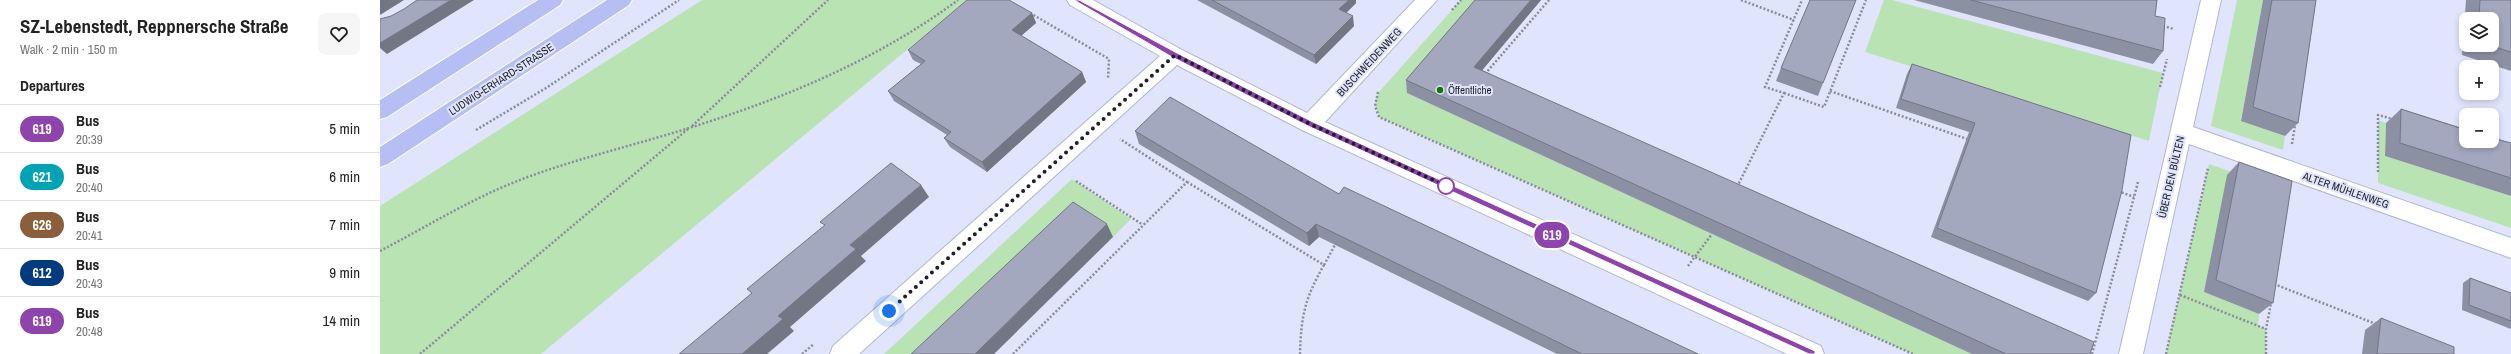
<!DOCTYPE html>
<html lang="en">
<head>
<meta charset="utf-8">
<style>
	:root { --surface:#fff; --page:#f6f6f6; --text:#222; --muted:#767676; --line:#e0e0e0 }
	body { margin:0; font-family:"Archivo Narrow",sans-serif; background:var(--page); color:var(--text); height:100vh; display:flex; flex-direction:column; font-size:15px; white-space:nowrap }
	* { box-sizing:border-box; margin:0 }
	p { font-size:13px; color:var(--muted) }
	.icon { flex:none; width:22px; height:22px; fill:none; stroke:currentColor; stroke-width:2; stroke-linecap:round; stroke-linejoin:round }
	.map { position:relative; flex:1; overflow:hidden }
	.drawer { display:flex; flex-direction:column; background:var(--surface); width:380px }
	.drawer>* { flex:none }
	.badge { padding:0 8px; border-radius:13px; font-size:14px; line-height:26px }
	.tools { position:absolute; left:2079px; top:12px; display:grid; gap:8px }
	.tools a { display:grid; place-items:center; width:40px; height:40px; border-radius:8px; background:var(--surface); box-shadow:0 2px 6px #0003; font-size:20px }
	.you { position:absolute; width:20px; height:20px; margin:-10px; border:3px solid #fff; border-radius:50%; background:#1a73e8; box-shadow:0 0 0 6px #1a73e833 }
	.map>.badge { position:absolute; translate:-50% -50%; box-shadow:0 0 0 2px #fff }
	h2 { padding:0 20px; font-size:15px; line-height:36px }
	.round { display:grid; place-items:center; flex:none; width:42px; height:42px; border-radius:8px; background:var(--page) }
	.headline { display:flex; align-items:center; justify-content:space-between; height:68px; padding:0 20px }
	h1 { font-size:19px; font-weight:800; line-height:30px }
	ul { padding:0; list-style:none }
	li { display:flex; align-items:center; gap:12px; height:48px; padding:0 20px; border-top:1px solid var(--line) }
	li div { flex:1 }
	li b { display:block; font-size:15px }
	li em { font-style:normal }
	li .badge { min-width:44px; font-weight:700; text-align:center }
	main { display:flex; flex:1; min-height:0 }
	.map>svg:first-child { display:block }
	.green { fill:#bae3b3 }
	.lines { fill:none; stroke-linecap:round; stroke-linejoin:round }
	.minor-casing { stroke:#b2b7ce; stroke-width:2 }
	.major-casing { stroke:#fff; stroke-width:2 }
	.path { stroke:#888b9c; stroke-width:2.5; stroke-dasharray:2 2; stroke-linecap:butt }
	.minor { fill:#fff; fill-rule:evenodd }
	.major { fill:#b6bef4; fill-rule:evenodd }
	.wall { fill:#8c90a3; fill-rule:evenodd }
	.shaded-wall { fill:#727685 }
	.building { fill:#a3a8be; stroke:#727685 }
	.line { fill:#8e44ad; stroke:#fff }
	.walk { stroke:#1e2028; stroke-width:4; stroke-dasharray:0 7.2 }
	.poi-dot { fill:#206e12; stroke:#e0e5fd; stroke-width:1.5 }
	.stop-dot { fill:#fff; stroke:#8e44ad; stroke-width:2 }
	.labels { text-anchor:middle; stroke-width:4; stroke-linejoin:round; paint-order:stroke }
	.street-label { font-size:11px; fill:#1e2028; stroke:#e0e5fd }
	.poi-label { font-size:11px; fill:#1e2028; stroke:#e0e5fd; text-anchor:start }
</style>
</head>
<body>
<main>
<section class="drawer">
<div class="headline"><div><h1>SZ-Lebenstedt, Reppnersche Straße</h1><p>Walk · 2 min · 150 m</p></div><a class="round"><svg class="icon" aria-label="heart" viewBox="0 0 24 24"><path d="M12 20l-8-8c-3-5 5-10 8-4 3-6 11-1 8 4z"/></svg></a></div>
<h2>Departures</h2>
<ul>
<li><span class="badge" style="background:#8e44ad;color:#fff">619</span><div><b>Bus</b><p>20:39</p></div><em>5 min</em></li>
<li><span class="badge" style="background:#00a3b4;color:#fff">621</span><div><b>Bus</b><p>20:40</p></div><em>6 min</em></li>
<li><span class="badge" style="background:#8b5e3c;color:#fff">626</span><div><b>Bus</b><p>20:41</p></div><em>7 min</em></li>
<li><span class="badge" style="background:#003b80;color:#fff">612</span><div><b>Bus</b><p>20:43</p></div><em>9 min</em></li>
<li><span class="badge" style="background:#8e44ad;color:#fff">619</span><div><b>Bus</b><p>20:48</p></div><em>14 min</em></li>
</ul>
</section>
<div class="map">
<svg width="2131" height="354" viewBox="0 0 2131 354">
	<rect width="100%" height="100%" fill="#e0e5fd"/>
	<path class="green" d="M322,0H587L161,354H0V206Z
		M1081,0H1108L1027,93L1593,354H1533L999,117L995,104L998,93Z
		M1504,0H1512L1783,73L1769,141L1485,52Z
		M1857,0H1883L1861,120L1905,136L1903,150L1831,126Z
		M1998,120L2006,123L2005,156L2131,196V228L1998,183Z
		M1829,164L1901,189L1824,292L1879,314L1878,325L1886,329V354H1786Z
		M692,179L751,219L733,237L699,214L552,354H504Z"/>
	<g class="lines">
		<g class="minor-casing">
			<path id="minor" d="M687,0H713L802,50L927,113L1035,0H1057L945,122L1441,346L1444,354H1407L922,130L797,65L479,354H450L453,346L780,56L690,5Z
				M1821,0H1841L1813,127L2131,238V258L1809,144L1763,354H1739Z"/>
		</g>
		<g class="major-casing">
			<path id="major" d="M158,0H183L180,5L7,117L0,119V100Z
				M227,0H252L249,5L8,164L0,167V147Z"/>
		</g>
		<path class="path" d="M1361,0L1414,20
			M1072,10L1081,0
			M650,13L729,59L728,78
			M1783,26L1794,29
			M1105,74L1169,0
			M1780,87L1787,59
			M1450,91L1590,140
			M998,92L995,106L999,117L1533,354
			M1404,93L1444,107L1486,0
			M312,126L448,0
			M96,130L166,88L299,0
			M1912,144L1915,125
			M1998,172V115L2013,119
			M696,181L763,225
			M807,182L944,265C925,298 921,316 920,354
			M1357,187L1404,93L1385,87L1422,0
			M1738,191L1754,197
			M0,251C48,226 94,197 145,178C199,158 255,145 309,128C405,98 497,60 578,0
			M944,265L955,245
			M1308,266L1332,234
			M1894,284L1996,324
			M1800,295L1886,329
			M40,354L308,129
			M422,354L434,344
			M633,354L807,182L740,139
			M1712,354L1758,182
			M1786,354L1828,168
			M1886,354V329L1891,303"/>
		<use href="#minor" class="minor"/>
		<use href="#major" class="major"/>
	</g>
	<path class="wall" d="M817,0H976V3L966,13L974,26L936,64Z
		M1095,0H1161L1102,70L1710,354H1592L1027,93L1026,80Z
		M1534,0H1777L1775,16L1783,51L1773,64Z
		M1883,0H1936L1918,123L1905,136L1861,121Z
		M2086,0H2131V71L2082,55ZM2086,19H2112V45H2086Z
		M652,13L656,23L641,36L702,72L706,82L607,172L570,147L564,138L567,135L514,101L508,91L541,64L533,60L528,50Z
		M1532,64L1751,135L1716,293L1708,301L1551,237L1589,132L1516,108L1527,74Z
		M1401,68L1443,83L1438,96L1396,81Z
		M2021,109L2131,143V196L2005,156L2006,123Z
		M755,131L959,194L1318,354H1177L939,237L929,246L759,144Z
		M1859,162L1893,303L1879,314L1824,292L1847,175Z
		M2090,278L2131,293V329L2082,310L2083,283Z
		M2001,318L2074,354H1982L1985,330Z"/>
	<path class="shaded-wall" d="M0,0H24L0,15V22Z
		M71,0H94L7,54L0,48V43Z
		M969,0H976V3L960,19L959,9Z
		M1151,0H1161L1094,80V67Z
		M652,13L656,23L636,40L632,30Z
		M973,16L974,26L936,64L934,55Z
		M702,72L706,82L607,172L602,162Z
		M541,185L549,197L481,256L486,261L410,327L414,331L387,354H362L398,316L470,245Z
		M727,224L733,237L614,354H595Z
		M936,224L939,237L929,246L927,233Z"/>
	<path class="building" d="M37,0H71L0,43V19L11,16L24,9Z
		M587,0H629L652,13L632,30L702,72L602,162L564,138L571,132L508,91L545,61L528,50Z
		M832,0H969L959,9L973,16L934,55Z
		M1095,0H1151L1094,67L1714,342L1710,354H1626L1026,80Z
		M1430,0H1476L1443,83L1401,68Z
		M1591,0H1777L1775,16L1785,18L1783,51Z
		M1892,0H1936L1918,123L1873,107Z
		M2100,0H2131V52L2109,45H2112V19H2099Z
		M1532,64L1751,135L1742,190L1716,293L1557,228L1595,123L1521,99Z
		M790,97L959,194L964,187L1318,354H1202L936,224L927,233L755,131Z
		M2021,109L2086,130V141H2112V138L2131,143V178L2020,143Z
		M1859,162L1912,181L1893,303L1836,280Z
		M511,163L541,185L470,245L476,249L398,316L403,319L362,354H299L372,293L367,289L445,225L440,222Z
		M693,202L727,224L595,354H531Z
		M2090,278L2131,293V321L2089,305Z
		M2001,318L2074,347V354H1997Z"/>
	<path class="line" d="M694,0H699L797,53L933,122L1435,351V354H1429L928,126L792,57Z"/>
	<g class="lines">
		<path class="walk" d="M509,311L795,55L930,124L1071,188L1066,186"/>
	</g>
	<circle class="poi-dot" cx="1060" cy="90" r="4"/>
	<circle class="stop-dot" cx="1066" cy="186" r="8"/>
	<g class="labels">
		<g class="street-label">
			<text transform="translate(989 62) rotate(-47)" y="4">BUSCHWEIDENWEG</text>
			<text transform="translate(121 79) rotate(-33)" y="4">LUDWIG-ERHARD-STRASSE</text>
			<text transform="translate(1791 177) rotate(-77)" y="4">ÜBER DEN BÜLTEN</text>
			<text transform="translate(1966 190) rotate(19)" y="4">ALTER MÜHLENWEG</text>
		</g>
		<g class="poi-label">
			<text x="1068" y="94">Öffentliche</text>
		</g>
	</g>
</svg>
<div class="tools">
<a><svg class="icon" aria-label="layers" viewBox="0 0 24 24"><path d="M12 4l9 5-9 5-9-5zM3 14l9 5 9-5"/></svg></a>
<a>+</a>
<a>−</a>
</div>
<div class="you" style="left:509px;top:311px"></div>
<b class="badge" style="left:1172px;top:235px;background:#8e44ad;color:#fff">619</b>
</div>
</main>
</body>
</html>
